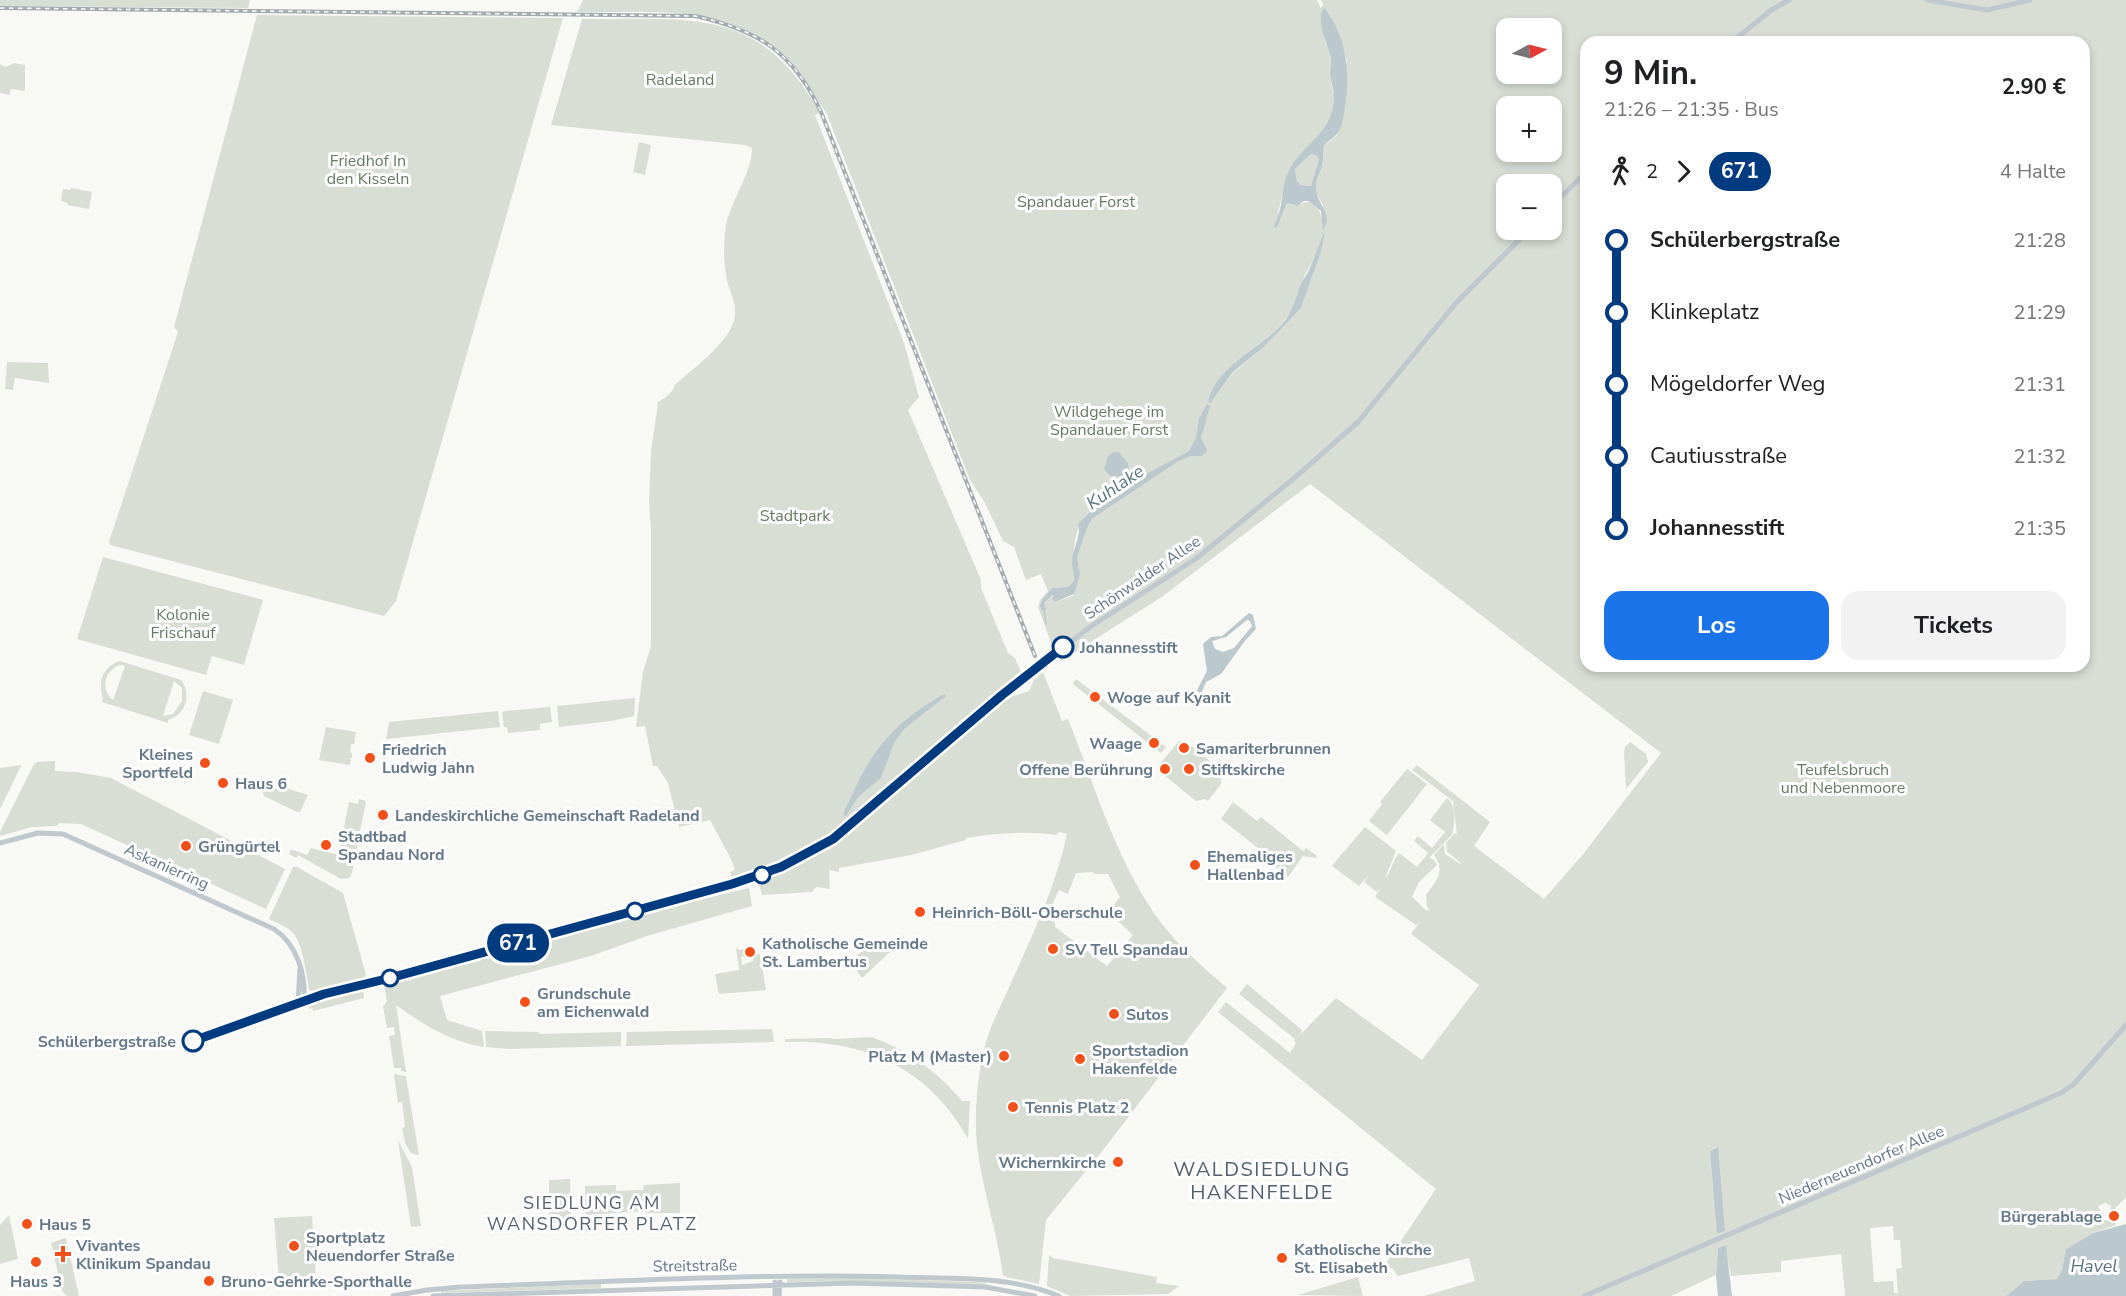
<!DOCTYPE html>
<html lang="de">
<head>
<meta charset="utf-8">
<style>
	:root { --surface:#fff; --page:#f2f2f2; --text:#202124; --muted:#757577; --accent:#1a73e8 }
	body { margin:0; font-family:"Nunito Sans",sans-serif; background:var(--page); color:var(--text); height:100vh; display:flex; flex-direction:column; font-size:22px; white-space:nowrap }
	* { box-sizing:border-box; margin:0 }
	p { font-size:20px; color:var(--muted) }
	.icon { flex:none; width:33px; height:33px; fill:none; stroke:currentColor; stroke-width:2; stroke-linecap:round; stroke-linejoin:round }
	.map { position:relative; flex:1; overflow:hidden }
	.panel { position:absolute; left:1580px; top:36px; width:510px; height:636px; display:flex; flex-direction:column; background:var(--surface); border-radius:18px; box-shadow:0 3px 9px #0003 }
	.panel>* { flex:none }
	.badge { padding:0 12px; border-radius:20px; font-size:21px; line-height:39px }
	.needle { width:39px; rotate:83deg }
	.buttons { position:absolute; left:1496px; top:18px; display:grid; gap:12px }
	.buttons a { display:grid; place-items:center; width:66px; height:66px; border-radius:12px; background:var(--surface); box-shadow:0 3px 9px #0003; font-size:30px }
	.map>.badge { position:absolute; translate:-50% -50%; box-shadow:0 0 0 3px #fff }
	.legs { display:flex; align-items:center; gap:9px; height:66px; padding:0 24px; font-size:20px }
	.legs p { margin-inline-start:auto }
	.overview { display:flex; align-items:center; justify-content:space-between; height:102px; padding:0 24px }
	h1 { font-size:33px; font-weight:700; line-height:45px }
	.button { display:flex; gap:12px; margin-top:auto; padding:12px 24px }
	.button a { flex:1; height:69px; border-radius:18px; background:var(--accent); color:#fff; font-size:24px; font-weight:700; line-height:69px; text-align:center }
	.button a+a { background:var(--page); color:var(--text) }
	ul { padding:0 24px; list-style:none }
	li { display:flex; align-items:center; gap:21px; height:72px; font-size:22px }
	li i { display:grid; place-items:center; width:9px; height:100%; margin:0 8px; background:currentColor }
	li i::after { content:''; width:15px; height:15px; margin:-8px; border:4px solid; border-radius:50%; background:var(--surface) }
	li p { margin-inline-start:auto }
	li:first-child i { background:linear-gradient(#0000 50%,currentColor 0) }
	li:last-child i { background:linear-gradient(currentColor 50%,#0000 0) }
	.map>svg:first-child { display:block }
	.green { fill:#d8ded4; fill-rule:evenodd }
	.water { fill:#bbc9ce; fill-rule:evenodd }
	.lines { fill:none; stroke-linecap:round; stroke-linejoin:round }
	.stream { stroke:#bbc9ce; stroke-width:1.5 }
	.major { stroke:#c0c8cf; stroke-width:5 }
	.rail-casing { stroke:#a3abb1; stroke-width:4 }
	.rail { stroke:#fff; stroke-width:1.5; stroke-dasharray:4.5; stroke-linecap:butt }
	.line-1-casing { stroke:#fff; stroke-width:14 }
	.line-1 { stroke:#003b80; stroke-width:9 }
	.stop-1-dot { fill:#fff; stroke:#003b80; stroke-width:3 }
	.poi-dot { fill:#f4511a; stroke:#fff; stroke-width:2 }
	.labels { text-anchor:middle; stroke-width:6; stroke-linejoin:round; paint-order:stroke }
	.park-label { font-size:16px; fill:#657a60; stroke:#fff }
	.street-label { font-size:16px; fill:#647889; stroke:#fff }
	.stop-label { font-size:16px; font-weight:bold; fill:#647889; stroke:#fff; text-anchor:start }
	.poi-label { font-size:16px; font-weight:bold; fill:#647889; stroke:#fff; text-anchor:start }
	.water-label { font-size:18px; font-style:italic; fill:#5b747e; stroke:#fff }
	.neighbourhood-label { font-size:18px; letter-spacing:1.5px; fill:#53616e; stroke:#fff }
	.quarter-label { font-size:20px; letter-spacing:1.5px; fill:#53616e; stroke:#fff }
</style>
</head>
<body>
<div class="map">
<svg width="2126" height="1296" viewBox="0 0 2126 1296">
	<rect width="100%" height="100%" fill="#f8f9f5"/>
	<path class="green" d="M0,0H250L248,8L0,6Z
		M583,0H1317L1321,8L1323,5L1321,0H2126V1198L2116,1207L2114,1212L2110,1211L2111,1206L2105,1203L2098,1206L2104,1220L2114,1221L2116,1225L2093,1233L2066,1249L2062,1269L2057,1279L2024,1281L2006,1296H1845L1841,1254L1781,1261V1272L1731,1276L1725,1245L1718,1248L1716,1275L1671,1296H1424L1475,1281L1469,1258L1398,1276L1392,1268L1382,1269L1436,1189L1218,1012L1226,1002L1290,1053L1296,1043L1294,1041L1295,1039L1239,994L1247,984L1302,1030L1300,1035L1336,998L1422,1060L1479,985L1411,934L1419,923L1416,925L1375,897L1381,887L1377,892L1364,882L1369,875L1359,886L1332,866C1343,852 1354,840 1365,827L1396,851L1385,878C1392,872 1392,861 1399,853L1417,867L1428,853L1414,841L1418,836L1432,848L1445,832L1430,820L1447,798C1457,806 1455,823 1452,835L1429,858L1433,859L1437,865L1419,882L1412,897L1427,911L1429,909L1427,907L1426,895C1436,881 1446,872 1434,855L1444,844L1445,854L1460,864L1461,863L1447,852L1446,843L1455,833L1473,845L1457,834L1453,801L1412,770L1417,765L1490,822L1474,846L1544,899L1584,853L1661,753L1310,484L1163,596L1061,661L1053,648L1038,607L1041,599L1048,591L1041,574L1026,580L1014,547L1003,541L985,503L970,480L826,112C813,97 806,78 792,63C735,2 654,13 577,12ZM1323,14L1347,60L1337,135L1324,146L1323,164L1315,185L1316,193L1323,205V222L1318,207L1309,201L1295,206L1287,203L1281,218L1278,213L1288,172L1304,150L1323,131L1332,117L1334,96L1330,75V52L1325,41L1321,18ZM1506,28H1551V74H1506ZM1586,42H2084V666H1586ZM1506,106H1551V152H1506ZM1506,184H1551V230H1506ZM1323,234L1321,252L1301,308L1264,347L1233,373L1210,404L1208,402C1214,371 1256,349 1277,329C1285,321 1293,309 1297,298C1299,294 1299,289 1301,284C1307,268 1320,252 1323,234ZM1118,496L1093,518L1088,526L1077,558L1079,569L1073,596L1055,602L1052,599L1054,595H1052L1044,605L1052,588L1068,587L1074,581C1075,574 1073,569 1073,562C1075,521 1082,514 1118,496ZM1717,1147L1725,1231L1718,1234L1710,1151ZM1893,1226L1894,1240H1900L1902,1268L1896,1269L1898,1293H1894L1893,1281L1874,1282L1870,1228Z
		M257,15L563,18L396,601L384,616L110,545L109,542L178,332L174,327Z
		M582,19C690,20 760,5 820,113L815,115L904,343L919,397L908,410L981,580V588L1008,653L1015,658L1021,672L832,833L776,864L732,880L730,872L735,870L731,859L710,820L679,827L668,783L657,766H653L645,726L636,727L643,672L651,646V530L649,502L651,452L658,402C663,399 669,395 672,391C676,385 672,388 677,383C695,367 737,337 735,311C735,304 733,299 731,293C723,274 723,245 726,225C731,201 753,170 752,148L745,145L551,125Z
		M14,63L25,65V91L11,89L9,95L0,93V64L6,67Z
		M639,142L651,145L645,175L633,172Z
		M1313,154L1317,156L1319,159L1311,186L1301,185L1297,181L1295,169L1310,155Z
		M71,188L92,192L89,209L67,205L68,203L61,201L63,189L70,190Z
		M7,362L48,363L49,383L15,378L13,390L5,389Z
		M103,557L263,600L244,665L212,656L206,675L77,639Z
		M120,661L181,680C192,694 186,715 168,720V723L102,702C104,696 101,694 101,688C100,675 108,664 120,661ZM120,665L125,666L113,700C100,690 104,670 120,665ZM174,681L182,688V701L173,714L163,716Z
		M1043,672L1062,721L1068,719C1095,786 1116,861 1159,920C1178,946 1203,967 1227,988L1107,1145L1046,1220L1039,1284L1006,1277L1003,1275C997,1231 982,1189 977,1145C974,1118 977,1081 983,1054C988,1029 1001,1006 1011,983C1033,934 1056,886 1067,834L1059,832L1056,835C1025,831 997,833 966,838V840L911,855L839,868V872L829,870L830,889L816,887L812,892L762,895L758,880L803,863L843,836L1007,698L1029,691L1034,680ZM1093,872L1094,874H1108L1120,897L1108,912L1133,935L1107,966L1055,927V923L1047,916L1059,890L1068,894L1076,873Z
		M1076,679L1166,747L1161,753L1074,685L1073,683Z
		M203,691L233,700L219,744L189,735Z
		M635,698L634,716L611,721L559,727L557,706Z
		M550,707L552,722L540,724V730L508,733L507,727H504L502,712L505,711Z
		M498,711L500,727L386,739L389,722Z
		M326,727L356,732L355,738H353L355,739L354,744H351L350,752L352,753V758H349L351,760L350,765L319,760Z
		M1179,741L1186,742L1221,770V784L1208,801L1205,799L1196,801L1159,771V765Z
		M1630,742L1646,754L1648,762L1626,789L1624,753L1625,747Z
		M55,761V771L76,772L111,778L285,869L266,909L81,824L59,823L57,826L32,827L0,836V832L34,764L37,762Z
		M21,765V766L0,809V768Z
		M1407,769L1427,784L1387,835L1369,821L1382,804L1380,802Z
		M269,780L286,788L308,795L300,812H297L264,796L263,793Z
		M359,799L366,801L352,873L349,878L341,879L298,855L296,858L289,854L291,849L307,855L311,848L335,854L339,853L349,802L358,804Z
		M1233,802L1257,821L1261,817L1303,851L1306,848L1317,856L1316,858L1303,856L1288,877L1275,866L1277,863L1221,819Z
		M293,867H297L343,893L366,975L365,978L311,991L309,989C307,976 302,944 294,934C288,927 277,923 269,919Z
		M749,888L752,906L647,936L591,956L440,996L447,1020L482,1031L484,1047C449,1041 424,1025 396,1005L406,1072L401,1071V1068H394L389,1036L395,1035L394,1027L387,1028L383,1006L387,1002L384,984L710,893L711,897Z
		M736,948L740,950L746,949L747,955L741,957L742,965L753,961V955L760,954L766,990L719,994L715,974L739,970Z
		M876,948L890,952L862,978L852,964L853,959L865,949Z
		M363,987L364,998L313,1011L312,1008L309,1009L310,1002L314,1001V999Z
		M772,1029L774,1042L626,1046L627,1032Z
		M485,1031L539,1032L540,1034L621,1032V1046L509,1049L486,1047Z
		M871,1037C907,1049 938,1072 962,1101H970L968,1139C929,1068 864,1039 785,1042V1039L832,1038L833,1039Z
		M396,1073L398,1075L406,1076L419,1155L411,1153L405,1143L402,1128L405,1127L402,1102H398L394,1076Z
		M398,1140L412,1167L421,1226L411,1227Z
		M570,1179L571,1222L549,1223V1180Z
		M680,1183V1213H646L644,1211L585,1215V1186L616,1185V1191L643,1190L644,1185Z
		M9,1215L18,1259L0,1264V1225Z
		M312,1216L316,1278L279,1281L274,1218Z
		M65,1238L66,1239L79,1296H67L62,1291L51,1243Z
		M1049,1255L1053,1258L1157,1277L1156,1283L1179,1286L1168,1294L1070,1296L1047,1286Z
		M1358,1277L1363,1296L1298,1295Z
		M851,1278L977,1282L985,1283V1285L843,1281L787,1282V1279Z
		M601,1284V1288L441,1293V1291Z"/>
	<path class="water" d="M1324,7C1346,36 1351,72 1345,106C1344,114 1343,122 1340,129C1337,137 1329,139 1324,146C1323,153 1324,159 1322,166C1320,174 1315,180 1316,189C1317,204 1334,215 1323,230L1321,211L1309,201H1304L1297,206L1287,203L1277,227H1274C1276,220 1280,212 1281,205C1283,194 1283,181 1289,170C1306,140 1332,135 1334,97C1334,89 1331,82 1330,74C1330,66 1332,59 1329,51C1325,38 1316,20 1324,7ZM1313,154L1317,156L1319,159L1311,186L1301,185L1297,181L1295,169L1310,155Z
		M1325,231L1321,252L1301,308L1264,347L1233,372L1210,404L1208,402C1216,364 1266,347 1286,319C1293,309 1296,298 1300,286C1302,280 1307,275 1309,270C1315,257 1319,243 1325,231Z
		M1207,404L1210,406L1201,438L1207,450L1206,453L1201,456H1190L1177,462L1093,518L1088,526L1077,558L1080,574L1074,594L1055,602L1052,599L1054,595H1052L1044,604L1046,610L1042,611L1040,606L1042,600L1052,588L1068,587L1074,581C1075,574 1072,569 1072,562C1072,549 1082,536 1078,524L1092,510L1123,493L1141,477L1189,451L1196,438L1199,418Z
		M1113,452H1119L1128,463L1129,474L1125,477L1110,476L1104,469L1108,456Z
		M1249,613L1253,615L1256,629L1244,642L1221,674L1206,682L1201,694H1199L1197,690L1207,671L1203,644L1211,637L1222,636ZM1247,620L1250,621L1252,626L1234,648L1223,652L1215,649L1212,641L1226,637Z
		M944,694L946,696L904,729L894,743L881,778L858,797L846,816L843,815C846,806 852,796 856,786C877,742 902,718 944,694Z
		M1718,1147L1725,1231L1717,1234L1710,1151Z
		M2126,1224V1296H2006L2024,1281L2057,1279L2062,1269L2066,1249L2093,1233Z
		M1726,1245L1732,1296H1718L1716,1275L1718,1248Z"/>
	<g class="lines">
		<path class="stream" d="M1044,610L1046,624"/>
		<path class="major" d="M1927,0L1987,10L2030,0
			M1732,42L1770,11L1789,0
			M1551,207L1586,172
			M0,843L38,833L63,834L274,929C297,944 306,975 304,1001
			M300,969L298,1003L324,994L390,978L747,880L781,867L833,839L1023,679L1090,627L1197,558L1299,474L1358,422L1456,303L1529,230
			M393,1296L427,1290L461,1287C607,1282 752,1273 897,1277C951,1279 1009,1275 1059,1296
			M433,1296L853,1283L985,1287L1035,1296
			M775,1296V1282
			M779,1296L780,1282
			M1584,1296L2061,1093L2074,1084L2126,1025"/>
		<g class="rail-casing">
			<path id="rail" d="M0,8L695,16C758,30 793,52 821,112L1035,656"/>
		</g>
		<use href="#rail" class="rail"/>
	</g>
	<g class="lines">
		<g class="line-1-casing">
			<path id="line-1" d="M193,1041L324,994L390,978L732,884L781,867L833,839L1002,695L1063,647"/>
		</g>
		<use href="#line-1" class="line-1"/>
	</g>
	<g class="stop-1-dot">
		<circle cx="1063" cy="647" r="10"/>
		<circle cx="762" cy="875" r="8"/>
		<circle cx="635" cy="911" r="8"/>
		<circle cx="390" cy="978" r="8"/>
		<circle cx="193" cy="1041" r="10"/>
	</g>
	<g class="poi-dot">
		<circle cx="1095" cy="697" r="6"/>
		<circle cx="1154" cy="743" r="6"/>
		<circle cx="1184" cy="748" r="6"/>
		<circle cx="370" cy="758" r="6"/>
		<circle cx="205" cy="763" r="6"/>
		<circle cx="1165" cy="769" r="6"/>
		<circle cx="1189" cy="769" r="6"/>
		<circle cx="223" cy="783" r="6"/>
		<circle cx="383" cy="815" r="6"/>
		<circle cx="326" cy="845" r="6"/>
		<circle cx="186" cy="846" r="6"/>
		<circle cx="1195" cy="865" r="6"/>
		<circle cx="920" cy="912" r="6"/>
		<circle cx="1053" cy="949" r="6"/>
		<circle cx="750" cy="952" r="6"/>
		<circle cx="525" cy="1002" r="6"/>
		<circle cx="1114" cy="1014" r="6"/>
		<circle cx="1004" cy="1056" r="6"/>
		<circle cx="1080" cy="1059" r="6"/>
		<circle cx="1013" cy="1107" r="6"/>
		<circle cx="1118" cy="1162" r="6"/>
		<circle cx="2114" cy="1216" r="6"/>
		<circle cx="27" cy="1224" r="6"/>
		<circle cx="294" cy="1246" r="6"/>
		<path d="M60 1245h6v6h6v6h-6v6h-6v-6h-6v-6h6z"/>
		<circle cx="1282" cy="1258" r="6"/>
		<circle cx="36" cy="1262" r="6"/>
		<circle cx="209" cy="1281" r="6"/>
	</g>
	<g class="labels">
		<g class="park-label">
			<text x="680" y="85">Radeland</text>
			<text x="368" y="166">Friedhof In<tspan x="368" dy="18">den Kisseln</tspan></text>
			<text x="1076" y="207">Spandauer Forst</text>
			<text x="1109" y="417">Wildgehege im<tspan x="1109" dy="18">Spandauer Forst</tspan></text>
			<text x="795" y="521">Stadtpark</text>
			<text x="183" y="620">Kolonie<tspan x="183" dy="18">Frischauf</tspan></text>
			<text x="1843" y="775">Teufelsbruch<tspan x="1843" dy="18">und Nebenmoore</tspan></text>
		</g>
		<g class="street-label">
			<text transform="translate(1142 577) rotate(-34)" y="6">Schönwalder Allee</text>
			<text transform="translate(167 866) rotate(24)" y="6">Askanierring</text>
			<text transform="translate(1861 1164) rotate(-23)" y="6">Niederneuendorfer Allee</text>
			<text transform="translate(695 1265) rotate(-1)" y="6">Streitstraße</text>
		</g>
		<g class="stop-label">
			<text x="1080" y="653">Johannesstift</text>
			<text x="176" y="1047" text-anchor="end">Schülerbergstraße</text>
		</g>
		<g class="poi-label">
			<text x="1107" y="703">Woge auf Kyanit</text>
			<text x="1142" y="749" text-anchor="end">Waage</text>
			<text x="1196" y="754">Samariterbrunnen</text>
			<text x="382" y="755">Friedrich<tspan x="382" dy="18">Ludwig Jahn</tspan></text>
			<text x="193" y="760" text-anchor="end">Kleines<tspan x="193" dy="18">Sportfeld</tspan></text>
			<text x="1153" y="775" text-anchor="end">Offene Berührung</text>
			<text x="1201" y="775">Stiftskirche</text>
			<text x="235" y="789">Haus 6</text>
			<text x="395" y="821">Landeskirchliche Gemeinschaft Radeland</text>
			<text x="338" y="842">Stadtbad<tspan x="338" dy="18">Spandau Nord</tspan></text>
			<text x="198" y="852">Grüngürtel</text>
			<text x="1207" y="862">Ehemaliges<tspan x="1207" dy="18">Hallenbad</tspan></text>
			<text x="932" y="918">Heinrich-Böll-Oberschule</text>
			<text x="762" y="949">Katholische Gemeinde<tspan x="762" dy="18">St. Lambertus</tspan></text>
			<text x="1065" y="955">SV Tell Spandau</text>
			<text x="537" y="999">Grundschule<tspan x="537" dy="18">am Eichenwald</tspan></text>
			<text x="1126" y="1020">Sutos</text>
			<text x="1092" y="1056">Sportstadion<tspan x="1092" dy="18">Hakenfelde</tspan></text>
			<text x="992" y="1062" text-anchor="end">Platz M (Master)</text>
			<text x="1025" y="1113">Tennis Platz 2</text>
			<text x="1106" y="1168" text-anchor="end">Wichernkirche</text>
			<text x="2102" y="1222" text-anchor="end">Bürgerablage</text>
			<text x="39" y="1230">Haus 5</text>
			<text x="306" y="1243">Sportplatz<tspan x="306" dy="18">Neuendorfer Straße</tspan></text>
			<text x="76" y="1251">Vivantes<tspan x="76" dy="18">Klinikum Spandau</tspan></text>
			<text x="1294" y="1255">Katholische Kirche<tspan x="1294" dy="18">St. Elisabeth</tspan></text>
			<text x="36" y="1287" text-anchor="middle">Haus 3</text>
			<text x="221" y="1287">Bruno-Gehrke-Sporthalle</text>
		</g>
		<g class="water-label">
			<text transform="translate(1115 487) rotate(-34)" y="6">Kuhlake</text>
			<text x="2094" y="1272">Havel</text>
		</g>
		<g class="neighbourhood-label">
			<text x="592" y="1209">SIEDLUNG AM<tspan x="592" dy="21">WANSDORFER PLATZ</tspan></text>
		</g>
		<g class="quarter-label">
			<text x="1262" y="1176">WALDSIEDLUNG<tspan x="1262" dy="23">HAKENFELDE</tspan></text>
		</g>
	</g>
</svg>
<div class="buttons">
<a><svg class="needle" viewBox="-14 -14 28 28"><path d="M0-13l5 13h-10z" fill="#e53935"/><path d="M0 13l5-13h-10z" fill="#757577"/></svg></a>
<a>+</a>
<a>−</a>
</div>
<b class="badge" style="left:518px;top:943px;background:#003b80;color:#fff">671</b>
<section class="panel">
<div class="overview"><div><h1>9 Min.</h1><p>21:26 – 21:35 · Bus</p></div><b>2.90 €</b></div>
<div class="legs"><svg class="icon" aria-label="walk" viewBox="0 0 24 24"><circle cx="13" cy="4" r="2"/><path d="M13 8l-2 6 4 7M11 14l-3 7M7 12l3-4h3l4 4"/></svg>2<svg class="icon" aria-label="forward" viewBox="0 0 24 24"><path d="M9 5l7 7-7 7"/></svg><b class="badge" style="background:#003b80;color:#fff">671</b><p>4 Halte</p></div>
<ul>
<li><i style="color:#003b80"></i><b>Schülerbergstraße</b><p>21:28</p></li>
<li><i style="color:#003b80"></i><span>Klinkeplatz</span><p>21:29</p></li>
<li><i style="color:#003b80"></i><span>Mögeldorfer Weg</span><p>21:31</p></li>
<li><i style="color:#003b80"></i><span>Cautiusstraße</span><p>21:32</p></li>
<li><i style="color:#003b80"></i><b>Johannesstift</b><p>21:35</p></li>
</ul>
<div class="button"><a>Los</a><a>Tickets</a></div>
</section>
</div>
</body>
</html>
